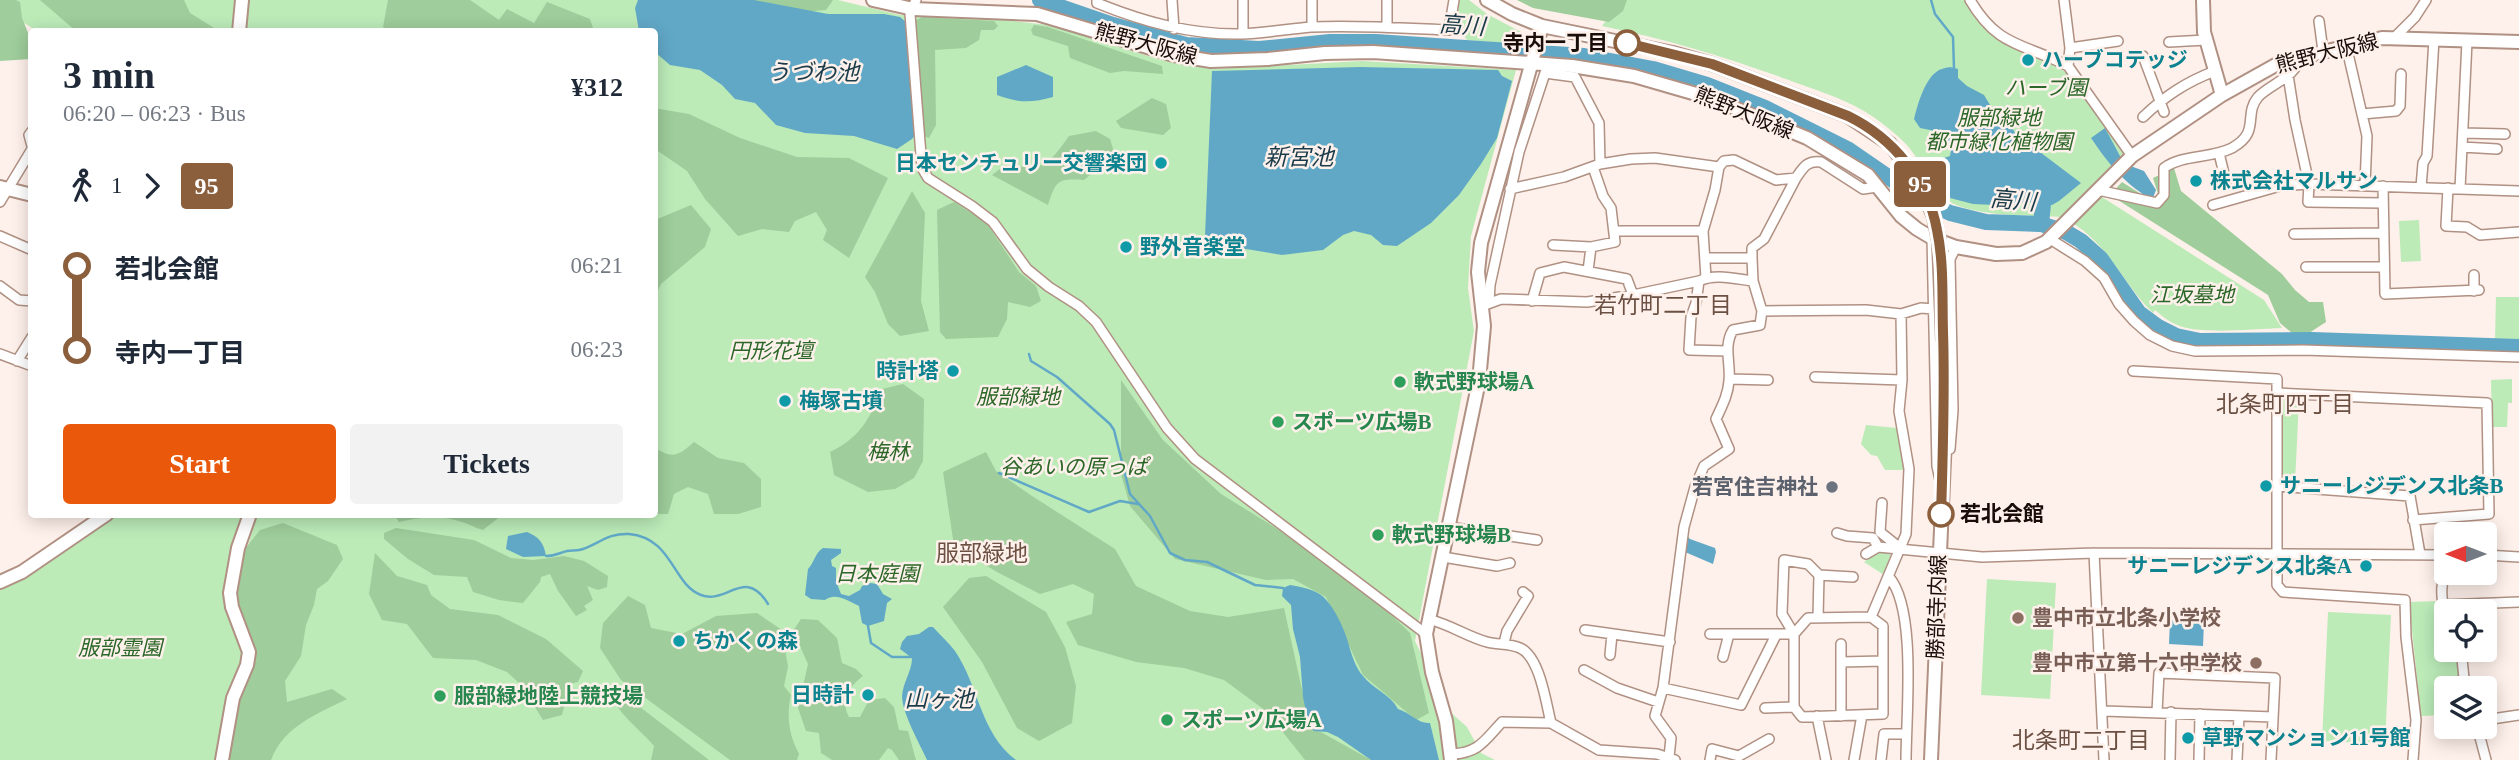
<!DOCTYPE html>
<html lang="en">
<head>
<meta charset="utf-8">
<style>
	:root { --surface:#fff; --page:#f2f2f3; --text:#1f2937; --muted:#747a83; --accent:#ea580c }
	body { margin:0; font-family:"Times New Roman","Noto Sans JP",serif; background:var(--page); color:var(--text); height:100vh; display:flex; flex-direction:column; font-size:26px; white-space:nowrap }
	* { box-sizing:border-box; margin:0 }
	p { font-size:23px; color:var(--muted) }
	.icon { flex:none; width:38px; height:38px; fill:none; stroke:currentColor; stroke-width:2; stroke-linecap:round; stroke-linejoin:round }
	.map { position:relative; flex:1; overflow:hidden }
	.side { position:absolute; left:28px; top:28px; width:630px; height:490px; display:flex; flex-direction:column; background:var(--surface); border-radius:7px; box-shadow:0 4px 18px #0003 }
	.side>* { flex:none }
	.badge { padding:0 14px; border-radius:5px; font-size:24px; line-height:46px }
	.needle { width:46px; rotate:270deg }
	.controls { position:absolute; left:2434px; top:522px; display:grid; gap:14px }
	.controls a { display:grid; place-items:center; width:63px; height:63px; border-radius:7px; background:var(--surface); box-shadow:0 4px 18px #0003; font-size:35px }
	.map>.badge { position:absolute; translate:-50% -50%; box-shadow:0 0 0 4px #fff }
	.legs { display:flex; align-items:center; gap:10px; height:77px; padding:0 35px; font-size:23px }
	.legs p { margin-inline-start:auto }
	.summary { display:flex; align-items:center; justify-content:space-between; height:119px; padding:0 35px }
	h1 { font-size:38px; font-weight:800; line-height:52px }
	.primary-button { display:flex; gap:14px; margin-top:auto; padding:14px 35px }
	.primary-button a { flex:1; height:80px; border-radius:7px; background:var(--accent); color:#fff; font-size:28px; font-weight:800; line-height:80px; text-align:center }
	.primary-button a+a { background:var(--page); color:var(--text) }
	ul { padding:0 35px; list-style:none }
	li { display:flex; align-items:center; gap:24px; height:84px; font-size:26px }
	li i { display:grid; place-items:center; width:10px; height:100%; margin:0 9px; background:currentColor }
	li i::after { content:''; width:18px; height:18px; margin:-9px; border:5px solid; border-radius:50%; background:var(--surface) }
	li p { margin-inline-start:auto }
	li:first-child i { background:linear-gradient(#0000 50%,currentColor 0) }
	li:last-child i { background:linear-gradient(currentColor 50%,#0000 0) }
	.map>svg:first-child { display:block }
	.green { fill:#bcebb8 }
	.forest { fill:#9fcd9b }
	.water { fill:#61a8c7 }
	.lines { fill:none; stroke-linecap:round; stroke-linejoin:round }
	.stream { stroke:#61a8c7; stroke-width:2.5 }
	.river { stroke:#61a8c7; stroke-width:16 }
	.street-casing { stroke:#b09183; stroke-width:12 }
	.secondary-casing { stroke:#b09183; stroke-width:16 }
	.street { stroke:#fff; stroke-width:9 }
	.secondary { stroke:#fff; stroke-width:12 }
	.secondary-bridge-casing { stroke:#b09183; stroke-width:16; stroke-linecap:butt }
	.secondary-bridge { stroke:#fff; stroke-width:12 }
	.line-1-casing { stroke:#fff; stroke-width:16 }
	.line-1 { stroke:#8b5e3c; stroke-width:10 }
	.stop-1-dot { fill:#fff; stroke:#8b5e3c; stroke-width:3.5 }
	.culture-dot { fill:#0f9aa8; stroke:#fef0ea; stroke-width:2.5 }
	.leisure-dot { fill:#2e9e5b; stroke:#fef0ea; stroke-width:2.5 }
	.worship-dot { fill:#6b7280; stroke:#fef0ea; stroke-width:2.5 }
	.education-dot { fill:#8d6e63; stroke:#fef0ea; stroke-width:2.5 }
	.labels { text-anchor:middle; stroke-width:5; stroke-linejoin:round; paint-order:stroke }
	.stop-label { font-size:21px; font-weight:bold; fill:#180d08; stroke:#fef0ea; text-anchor:end }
	.street-label { font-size:21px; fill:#180d08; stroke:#fef0ea }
	.culture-label { font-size:21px; font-weight:bold; fill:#0d838f; stroke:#fef0ea; text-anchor:start }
	.park-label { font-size:21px; font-style:italic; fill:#2a6728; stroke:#fef0ea }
	.leisure-label { font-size:21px; font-weight:bold; fill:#27864d; stroke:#fef0ea; text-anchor:start }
	.worship-label { font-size:21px; font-weight:bold; fill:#5b616d; stroke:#fef0ea; text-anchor:end }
	.education-label { font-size:21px; font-weight:bold; fill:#785e54; stroke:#fef0ea; text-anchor:start }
	.water-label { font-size:23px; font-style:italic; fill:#1a3b49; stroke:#fef0ea }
	.neighbourhood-label { font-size:23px; fill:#6c5043; stroke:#fef0ea }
</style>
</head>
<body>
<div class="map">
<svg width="2519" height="760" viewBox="0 0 2519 760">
	<rect width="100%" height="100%" fill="#fef0ea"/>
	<path class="green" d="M0,0H838L900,15L994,19L1049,25L1161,60L1213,69L1362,61L1516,70L1471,236L1468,288L1474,331L1415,641L1449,711L1467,727L1481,753L1495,760H231L243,696L245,556L257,515L654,514V32L37,31L0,8Z
		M1459,0H1469L1487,14L1521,32V45L1467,40L1457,27Z
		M1621,0H1965C1980,26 1995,41 2024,52C2034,56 2045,59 2054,64C2083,82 2106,125 2124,153L2061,217C2029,215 1987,217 1956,205C1937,198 1921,160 1906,144C1894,132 1879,120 1864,111C1840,97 1812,89 1786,79C1725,57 1666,39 1602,26Z
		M2102,197L2264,300L2282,328C2254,329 2208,334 2183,327C2172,324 2163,317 2155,310L2153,313C2123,284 2110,247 2074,224Z
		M2419,220L2421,261L2401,262L2399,221Z
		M2496,297H2519V339H2495Z
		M2512,379V403H2508L2507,427H2492L2491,380Z
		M2287,398H2296L2299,401L2295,482L2285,481L2281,477L2283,401Z
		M1866,425L1897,428L1905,470H1885L1877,456L1871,455L1861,444Z
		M117,515H242L232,547L224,590L226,607L243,649L242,661L226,698L216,760H0V588L37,568Z
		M1888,551L1891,553L1884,575L1864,562L1875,553Z
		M1987,579L2056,583L2050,699L1981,695Z
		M2439,601L2446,619V649H2457L2461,688H2446V715L2421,716L2409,602Z
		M2328,612L2391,615L2385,744L2322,741Z"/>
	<path class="forest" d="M0,0H16L20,2L22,18L31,40V59L0,61Z
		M40,0H184L190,13L219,31H76Z
		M388,0H470L499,20L507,9L534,23L547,2L590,19L594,31H392L383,27Z
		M732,0H833L826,10L770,15Z
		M1517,0H1627L1623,11L1609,22L1533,8Z
		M922,17L994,21L998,26L994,30H981L979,40L966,48L935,50L936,125L929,138L922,135L915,21Z
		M1034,25L1048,27L1162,66L1163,74L1124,71L1110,73L1070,58L1068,46L1033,35L1031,30Z
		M1152,98L1166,104L1171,128L1163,135L1121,128L1116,121Z
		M654,108L689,114L740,138L797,157L849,158L888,178L849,258L823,240L827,230L816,212L795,221L789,232L762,229L738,236L705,199L687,171L655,149Z
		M1096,131L1110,139L1115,155L1084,180C1058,178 1056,180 1048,205L992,175L1005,165C1044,170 1046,168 1069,136Z
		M2174,168L2181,191L2282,274L2295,290L2309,302H2323L2326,322L2309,333H2292L2280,323L2268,295L2110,195L2122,182L2149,199L2156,198L2158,194L2153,178Z
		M912,191L925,213L921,301L929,331L900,336L888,324L875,292L865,277Z
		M954,202L986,222L1019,272L1036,286L1041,301L1030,307L1008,302L1007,319L998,337L946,339L940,332L937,210Z
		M691,205L711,229L705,247L661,284L655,296V220Z
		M1121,380L1163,440L1221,494L1297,541L1376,600L1410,633L1429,713L1416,720L1363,675L1326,597L1293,579L1266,580L1175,559L1130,506L1121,474Z
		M903,384L924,399L923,461L914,478L895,489L868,492L834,475L830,452C861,437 869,419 882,389Z
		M694,442L718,458L744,463L761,479V507L738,514H714L708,494L688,487L674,494L668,514H655V448C673,459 678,456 694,442Z
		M986,452L996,471L1032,496L1115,549L1136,586L1190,611L1228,617L1284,608L1310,726L1371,760H1305L1266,711L1224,680L1184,668L1136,662L1078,645L1066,622L1092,614L1094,594L1073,584L1040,594L997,572L954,546L943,472Z
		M394,515H502L483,530C475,528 469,524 462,522C442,515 419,517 399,522Z
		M283,523L337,545L343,559L328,581L317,589L314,605L306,625L301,656L285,681L287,702L332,689L347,699C317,714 284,726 271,760H225L235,704L251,663L233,593L240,555L260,530Z
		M396,528L474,540L511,558L533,560L564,556L584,561L608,576L607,587L598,590L587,586L593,600L584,606L587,610L576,616L558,591L550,574L541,577L540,582L523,603L499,600L473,592L467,577L434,575L408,559L384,539V533Z
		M375,553L397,576L427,585L431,595L450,609L498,615L546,639L583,671L578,682L565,685L566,699L562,715L543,720L533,704L529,692L507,672L476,660L433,658L407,624L382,620L369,594Z
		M986,576L1046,612L1065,647L1076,686L1072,723L1039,741L1017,728L982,662L943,607L969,578Z
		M628,596L645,605L651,628L682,634L716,616L757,613L782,630L788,667L784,686L791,695C786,716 789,735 799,754L797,760H730L621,680L600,648L603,623Z
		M801,619L818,620L837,638L842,663L856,669L863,676C849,686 840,701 849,717H860L869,700L885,698L894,707L899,730L908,731L916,760H899L892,750L888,748L879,760H832L821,753L819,733L806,731L798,708L808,664L793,631Z
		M623,694L709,760H651L654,746C644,733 617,713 615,700Z"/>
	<path class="water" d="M638,0H754L828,14H884L900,17L906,22L916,134L912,139L897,149L854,136L805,133L776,125L755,103L735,99L722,85L700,70L670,65L656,53L654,32L639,31L635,8Z
		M1026,65L1053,77V97C1032,103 1018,103 997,95V77Z
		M1360,67L1498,70L1502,76L1512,81L1497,138L1481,164L1459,195L1431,223L1397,246L1383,245L1371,235L1354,231L1343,235L1323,250L1282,255L1246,249L1216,247L1199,250L1197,242L1205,236L1212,71Z
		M1950,67L1958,69V78L1967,86L1984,95L1998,118L2010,125L2016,134L2081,183L2059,201L2052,205L2025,202L2016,206L1973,204L1950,198L1930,158L1941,159L1950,156L1951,150L1940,132L1920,128L1914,119C1917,106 1924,82 1935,73C1939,69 1945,68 1950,67Z
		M2105,128L2120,156L2128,165L2144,171L2156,190L2153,198H2149C2123,182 2108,163 2091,138Z
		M527,532C539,537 544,543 546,556L523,557L506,549L508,536Z
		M1686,535L1690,539L1715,548L1716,552L1713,564L1685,552Z
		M823,548L841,549V553L831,560L832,566L836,568V581L841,594L849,596L860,590L862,586L870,583L877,584L883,594L892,599L887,603L884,621L868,626L862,623L859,606C848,601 836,592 825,600L811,599L805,595L808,569C815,562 814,554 823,548Z
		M1290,585C1301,587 1313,589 1321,595C1333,604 1344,628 1348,642C1351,653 1355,667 1363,676C1373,689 1390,694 1398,709C1411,713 1418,724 1430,723L1439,760H1371L1338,737L1327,732L1314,731L1308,722L1303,697L1300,657L1293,629L1291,605L1282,596L1283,588Z
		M2170,620L2204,622L2203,646L2169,644Z
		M929,627H933C940,635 949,643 955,651C979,686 980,733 1016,760H927C920,744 902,713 902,696C903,682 912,671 912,658L900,649L902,642L907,636L919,634Z"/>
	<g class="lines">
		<path class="stream" d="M1931,0L1935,14L1953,37L1954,68
			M1029,354L1031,361L1057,377L1110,424L1114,430L1130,494L1150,516L1170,553L1185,560L1207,562L1255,585L1283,588
			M999,473L1089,512L1120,501L1138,504
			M546,556C555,556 559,553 567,551C572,550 578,551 583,549C600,543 608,533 629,534C673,538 672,584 701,595C727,605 745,566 768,604
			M868,626L871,643L892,657H912"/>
		<path class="river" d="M1040,0L1113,25L1186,45L1259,49L1330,42H1376L1584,56L1653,69L1707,85L1765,108L1849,150L1913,194L1950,213L1986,222L2041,224L2066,232L2081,241L2101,259L2139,313L2158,327L2176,336L2200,341L2312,340L2519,347
			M2041,224L2043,204"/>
		<g class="street-casing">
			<path id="street" d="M916,0L910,14L922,168L928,178L972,206L993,222L1027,269L1049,287L1079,306L1096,322L1167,428L1195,459L1426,634
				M1097,0V3C1144,22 1191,35 1242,34C1265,33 1288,29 1311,27C1357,25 1403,28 1449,30L1454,0
				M1172,0L1174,29
				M1970,0C1998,48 2024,43 2068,66
				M2064,0L2070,48L2068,66L2132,156
				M2319,21L2323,51
				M1312,27V0
				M1387,27V0
				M1243,34V0
				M2395,37L2415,17L2426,0
				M2169,42L2206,40
				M2346,45L2367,136L2365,185
				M2070,48L2118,41
				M2143,56L2164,112
				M2288,75L2295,120L2309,184L2308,202L2382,203
				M2362,114L2396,111L2400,106L2401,74
				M2143,117C2165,96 2186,82 2215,71
				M32,131L29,135L32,146
				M2463,133L2505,134
				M2462,147L2497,149
				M2219,153L2226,182
				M2383,186L2385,294L2479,290
				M2421,187L2423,163L2427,156L2434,39
				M2448,188L2446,226L2467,227L2480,235L2519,232
				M1510,189L1564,177L1600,164L1631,159L1655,158L1719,167
				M2460,189L2467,41
				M2098,190L2157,203L2164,195V168C2183,154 2210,159 2232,148C2261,132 2243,115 2258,97C2270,84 2299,76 2299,56
				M0,202L32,149
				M2213,205L2280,186L2309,184L2519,191
				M1615,231H1703
				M2294,234L2383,233
				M0,236L32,250
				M1932,238L1937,466L1940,480
				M2050,239L2085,261L2104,278L2119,304L2134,321L2150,335L2172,346L2195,351L2303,350L2519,357
				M1553,245L1591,247L1615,242L1611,208L1603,196L1593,167
				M1706,258H1752L1753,281
				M1752,258V248L1764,239L1796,178
				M2306,267H2384
				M1588,271L1591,247
				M2474,275V291
				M1706,278L1703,231L1715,190L1719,167L1724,161L1734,160L1776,180L1796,178C1803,168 1807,160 1821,162L1863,189L1877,187
				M1699,281L1696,303L1691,317L1689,350L1728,351
				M0,286L19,300L32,301
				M1532,301L1540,273L1564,267L1627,279L1633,295
				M1489,302L1490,285L1519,152L1545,73L1575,77L1599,123L1600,164
				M1482,306L1501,299L1587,302L1633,295L1699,281C1715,273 1736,279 1753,281L1762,311L1866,310L1901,314L1921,308L1933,309
				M0,354L32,366
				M17,361L32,337
				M2133,371L2277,379V585L2283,592L2405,600L2406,637L2416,720L2413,760
				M1815,377L1902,380
				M1730,379L1768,380
				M2278,393L2487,403L2489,514L2413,520
				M1950,449L1953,410L1950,259L1956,247
				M2277,486L2410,496L2420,554
				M1882,503L1880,532L1900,548
				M1449,527L1537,540
				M1837,533L1847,536L1873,538L1878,547L1982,557L2094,553L2446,555
				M2094,553L2104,760
				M1866,554L1878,547
				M2485,555L2519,557
				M1443,557L1497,566L1510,563
				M2446,565C2442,578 2439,599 2446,611
				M1853,577L1819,575L1808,564L1784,560L1782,614L1794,634V707L1802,717L1883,714V626L1871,617
				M1889,577C1917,609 1906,716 1906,760
				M2442,605L2519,602
				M1818,618L1819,575
				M1431,620C1451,625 1468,637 1487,642C1498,645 1509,643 1520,648C1540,657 1546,703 1551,723
				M1585,630L1670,642
				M1710,634H1794L1808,618L1871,617L1906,534L1909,469L1899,411L1902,380L1901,314
				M1504,643L1507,631L1528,596L1523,592
				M1841,644V716
				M2461,649L2465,688
				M1610,655L1612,634
				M1723,657L1729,634
				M1841,662L1883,661
				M1584,670L1617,688L1658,702
				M1663,688L1741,705L1776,635
				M1765,708L1794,707
				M2104,711L2273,717
				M2157,712L2159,673L2275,678L2271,760
				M1817,716L1826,760
				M2485,720L2519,715
				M2477,726L2486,760
				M1452,754C1479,753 1485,740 1502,722L1551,723L1599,750L1657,754L1675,760
				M1669,757L1671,738L1655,716L1663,688L1684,527L1695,487L1704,466L1729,449L1716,419C1722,406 1728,395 1729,381C1731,364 1723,346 1733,330L1760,325L1762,311
				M1710,760L1712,749L1739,756L1769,739
				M1854,760L1862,715
				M1881,760L1884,734H1906
				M2170,760L2171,712
				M2199,760L2200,714
				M2237,760L2239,716"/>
		</g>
		<g class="secondary-casing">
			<path id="secondary" d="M873,0L913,9L1037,14L1174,55L1211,61L1268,59L1325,53L1373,52L1572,66L1634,76L1710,98L1807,138L1868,175L1901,216L1917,229L1932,238L1956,247L1996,254L2022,253L2046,242L2132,156L2222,95L2281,62L2382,38L2519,42
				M1487,0L1512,14L1542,26L1673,53L1712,64L1848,116L1890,144L1921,185
				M2203,0L2204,32L2222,95
				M239,32L242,0
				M0,187L32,195
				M0,582L22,572L107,514
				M222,760L233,698L247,665L249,652L232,607L230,593L238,548L250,514
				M1451,760L1446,721L1432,672L1426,634L1479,381L1484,326L1478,272L1481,243L1542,26
				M1931,760L1945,437L1943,341"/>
		</g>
		<use href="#street" class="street"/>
		<use href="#secondary" class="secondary"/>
		<g class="secondary-bridge-casing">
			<path id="secondary-bridge" d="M1921,185L1934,217L1939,241L1943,341"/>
		</g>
		<use href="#secondary-bridge" class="secondary-bridge"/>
	</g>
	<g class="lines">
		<g class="line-1-casing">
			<path id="line-1" d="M1627,43L1712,64L1848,116C1893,138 1928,180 1937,230C1944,263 1942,298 1943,331C1945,392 1943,453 1941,514"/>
		</g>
		<use href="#line-1" class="line-1"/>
	</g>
	<g class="stop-1-dot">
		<circle cx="1627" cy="43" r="12"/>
		<circle cx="1941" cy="514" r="12"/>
	</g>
	<g class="culture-dot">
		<circle cx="2028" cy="60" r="7"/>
		<circle cx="1161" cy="163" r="7"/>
		<circle cx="2196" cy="181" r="7"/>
		<circle cx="1126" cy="247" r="7"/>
		<circle cx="953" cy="371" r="7"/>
		<circle cx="785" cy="401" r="7"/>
		<circle cx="2266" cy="486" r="7"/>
		<circle cx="2366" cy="566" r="7"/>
		<circle cx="679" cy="641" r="7"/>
		<circle cx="868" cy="695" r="7"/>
		<circle cx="2188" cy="738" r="7"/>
	</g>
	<g class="leisure-dot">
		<circle cx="1400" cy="382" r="7"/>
		<circle cx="1278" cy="422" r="7"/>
		<circle cx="1378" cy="535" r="7"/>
		<circle cx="440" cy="696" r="7"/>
		<circle cx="1167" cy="720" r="7"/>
	</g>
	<circle class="worship-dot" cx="1832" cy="487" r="7"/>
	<g class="education-dot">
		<circle cx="2018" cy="618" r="7"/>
		<circle cx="2256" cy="663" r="7"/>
	</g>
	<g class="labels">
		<g class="stop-label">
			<text x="1608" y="50">寺内一丁目</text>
			<text x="1960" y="521" text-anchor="start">若北会館</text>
		</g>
		<g class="street-label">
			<text transform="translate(1146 44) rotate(15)" y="7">熊野大阪線</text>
			<text transform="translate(2327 53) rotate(-14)" y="7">熊野大阪線</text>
			<text transform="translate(1744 113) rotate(22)" y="7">熊野大阪線</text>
			<text transform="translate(1937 607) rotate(-88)" y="7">勝部寺内線</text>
		</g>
		<g class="culture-label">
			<text x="2042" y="67">ハーブコテッジ</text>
			<text x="1147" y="170" text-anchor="end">日本センチュリー交響楽団</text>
			<text x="2210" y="188">株式会社マルサン</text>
			<text x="1140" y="254">野外音楽堂</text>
			<text x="939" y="378" text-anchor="end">時計塔</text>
			<text x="799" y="408">梅塚古墳</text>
			<text x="2280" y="493">サニーレジデンス北条B</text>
			<text x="2352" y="573" text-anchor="end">サニーレジデンス北条A</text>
			<text x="693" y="648">ちかくの森</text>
			<text x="854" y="702" text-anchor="end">日時計</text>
			<text x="2202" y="745">草野マンション11号館</text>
		</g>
		<g class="park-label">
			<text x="2046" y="95">ハーブ園</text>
			<text x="1999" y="125">服部緑地<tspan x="1999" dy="24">都市緑化植物園</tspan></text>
			<text x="2192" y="302">江坂墓地</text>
			<text x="771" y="358">円形花壇</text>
			<text x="1018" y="404">服部緑地</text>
			<text x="888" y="459">梅林</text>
			<text x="1074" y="474">谷あいの原っぱ</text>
			<text x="877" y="581">日本庭園</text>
			<text x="120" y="655">服部霊園</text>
		</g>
		<g class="leisure-label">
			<text x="1414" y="389">軟式野球場A</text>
			<text x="1292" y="429">スポーツ広場B</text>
			<text x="1392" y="542">軟式野球場B</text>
			<text x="454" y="703">服部緑地陸上競技場</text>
			<text x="1181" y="727">スポーツ広場A</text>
		</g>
		<g class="worship-label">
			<text x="1818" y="494">若宮住吉神社</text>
		</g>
		<g class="education-label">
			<text x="2032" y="625">豊中市立北条小学校</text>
			<text x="2242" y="670" text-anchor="end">豊中市立第十六中学校</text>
		</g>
		<g class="water-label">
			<text transform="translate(1462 25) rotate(4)" y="8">高川</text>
			<text x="813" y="80">うづわ池</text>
			<text x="1299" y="165">新宮池</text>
			<text transform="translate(2013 200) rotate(5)" y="8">高川</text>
			<text x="939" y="707">山ヶ池</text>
		</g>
		<g class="neighbourhood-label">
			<text x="1663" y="313">若竹町二丁目</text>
			<text x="2285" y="412">北条町四丁目</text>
			<text x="982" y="561">服部緑地</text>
			<text x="2081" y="748">北条町二丁目</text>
		</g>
	</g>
</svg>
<div class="controls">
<a><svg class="needle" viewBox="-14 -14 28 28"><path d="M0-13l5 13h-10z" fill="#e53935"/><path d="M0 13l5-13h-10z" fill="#747a83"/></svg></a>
<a><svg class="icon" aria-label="locate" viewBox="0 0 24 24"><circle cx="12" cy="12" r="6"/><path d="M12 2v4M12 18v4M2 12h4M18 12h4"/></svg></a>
<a><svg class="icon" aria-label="layers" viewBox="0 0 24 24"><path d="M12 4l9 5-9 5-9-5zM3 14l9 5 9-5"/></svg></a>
</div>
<b class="badge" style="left:1920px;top:184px;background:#8b5e3c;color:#fff">95</b>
<section class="side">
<div class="summary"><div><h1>3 min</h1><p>06:20 – 06:23 · Bus</p></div><b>¥312</b></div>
<div class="legs"><svg class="icon" aria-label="walk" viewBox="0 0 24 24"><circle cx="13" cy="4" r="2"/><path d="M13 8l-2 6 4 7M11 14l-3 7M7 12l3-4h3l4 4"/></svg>1<svg class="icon" aria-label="forward" viewBox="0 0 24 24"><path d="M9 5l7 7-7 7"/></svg><b class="badge" style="background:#8b5e3c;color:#fff">95</b></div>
<ul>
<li><i style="color:#8b5e3c"></i><b>若北会館</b><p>06:21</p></li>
<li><i style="color:#8b5e3c"></i><b>寺内一丁目</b><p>06:23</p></li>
</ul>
<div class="primary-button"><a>Start</a><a>Tickets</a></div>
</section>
</div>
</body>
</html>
